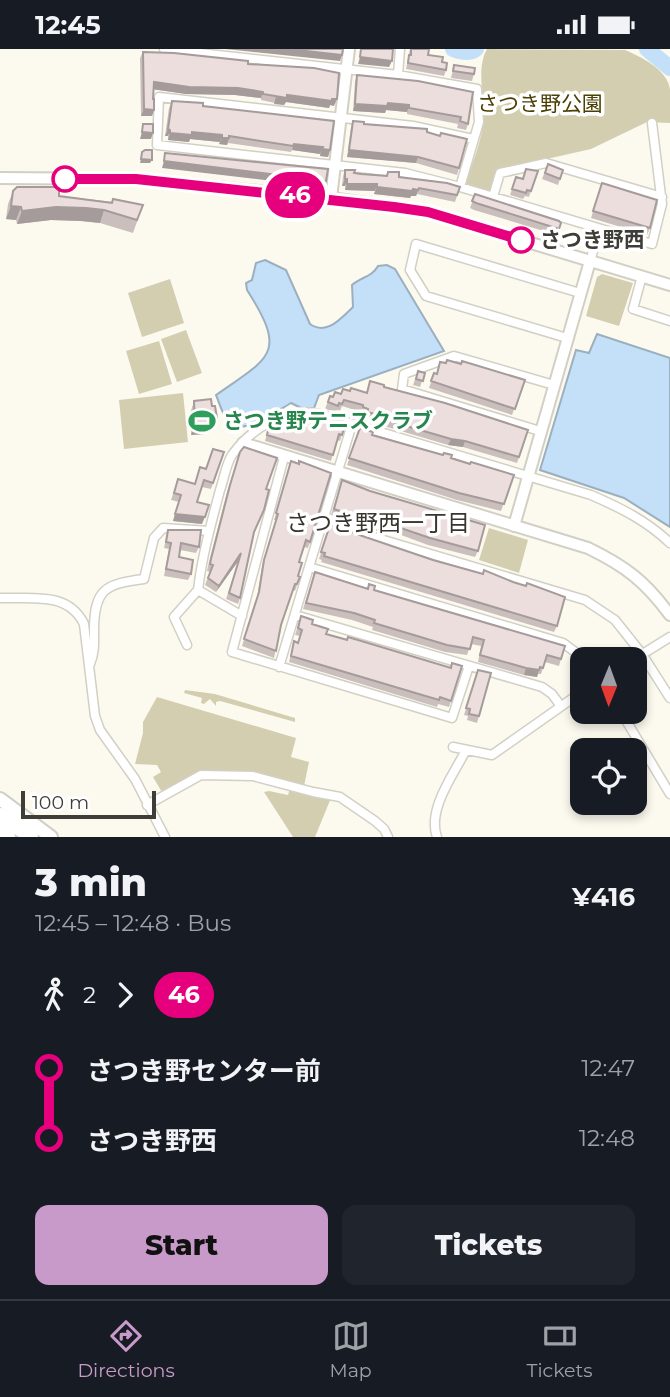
<!DOCTYPE html>
<html lang="en">
<head>
<meta charset="utf-8">
<style>
	:root { --surface:#171b24; --page:#20242c; --text:#f1f3f6; --muted:#9ea1a6; --line:#363941; --accent:#c89ac9 }
	body { margin:0; font-family:Montserrat,"Noto Sans JP",sans-serif; background:var(--page); color:var(--text); height:100vh; display:flex; flex-direction:column; font-size:26px; white-space:nowrap }
	* { box-sizing:border-box; margin:0 }
	p { font-size:23px; color:var(--muted) }
	.icon { flex:none; width:38px; height:38px; fill:none; stroke:currentColor; stroke-width:2; stroke-linecap:round; stroke-linejoin:round }
	.map { position:relative; height:788px; overflow:hidden }
	.drawer { display:flex; flex-direction:column; background:var(--surface); flex:1 }
	.drawer>* { flex:none }
	.badge { padding:0 14px; border-radius:23px; font-size:24px; line-height:46px }
	.needle { width:46px; rotate:181deg }
	.fabs { position:absolute; left:570px; top:598px; display:grid; gap:14px }
	.fabs a { display:grid; place-items:center; width:77px; height:77px; border-radius:14px; background:var(--surface); box-shadow:0 4px 10px #0003; font-size:35px }
	.scale { position:absolute; left:21px; bottom:18px; width:135px; box-sizing:border-box; padding-left:7px; border:4px solid #3e3d38; border-top:0; font-size:19px; line-height:24px; white-space:nowrap; color:#3e3d38; -webkit-text-stroke:5px #fff; paint-order:stroke }
	.map>.badge { position:absolute; translate:-50% -50%; box-shadow:0 0 0 4px #fff }
	.legs { display:flex; align-items:center; gap:10px; height:77px; padding:0 35px; font-size:23px }
	.legs p { margin-inline-start:auto }
	.headline { display:flex; align-items:center; justify-content:space-between; height:119px; padding:0 35px }
	h1 { font-size:38px; font-weight:800; line-height:52px }
	.primary-button { display:flex; gap:14px; margin-top:auto; padding:14px 35px }
	.primary-button a { flex:1; height:80px; border-radius:14px; background:var(--accent); color:#111; font-size:28px; font-weight:800; line-height:80px; text-align:center }
	.primary-button a+a { background:var(--page); color:var(--text) }
	ul { padding:0 35px; list-style:none }
	li { display:flex; align-items:center; gap:24px; height:70px; font-size:26px }
	li i { display:grid; place-items:center; width:10px; height:100%; margin:0 9px; background:currentColor }
	li i::after { content:''; width:18px; height:18px; margin:-9px; border:5px solid; border-radius:50%; background:var(--surface) }
	li p { margin-inline-start:auto }
	li:first-child i { background:linear-gradient(#0000 50%,currentColor 0) }
	li:last-child i { background:linear-gradient(currentColor 50%,#0000 0) }
	.status { display:flex; justify-content:space-between; align-items:center; height:49px; padding:0 35px; background:var(--surface); direction:ltr }
	.status svg { height:19px; fill:currentColor }
	.tabs { display:flex; justify-content:space-around; align-items:center; height:98px; border-top:2px solid var(--line); background:var(--surface); font-size:19px; color:var(--muted) }
	.tabs a { display:grid; justify-items:center; gap:4px }
	.tabs .active { color:var(--accent) }
	.map>svg:first-child { display:block }
	.green { fill:#d4ceb1 }
	.water { fill:#c4e0f8; stroke:#9cafbe; stroke-width:2 }
	.lines { fill:none; stroke-linecap:round; stroke-linejoin:round }
	.river { stroke:#c4e0f8; stroke-width:16 }
	.street-casing { stroke:#d2d0c5; stroke-width:11 }
	.secondary-casing { stroke:#d2d0c5; stroke-width:14 }
	.primary-casing { stroke:#d2d0c5; stroke-width:16 }
	.highway-casing { stroke:#d2d0c5; stroke-width:18 }
	.street { stroke:#fff; stroke-width:8 }
	.secondary { stroke:#fff; stroke-width:10 }
	.primary { stroke:#fff; stroke-width:12 }
	.highway { stroke:#fff; stroke-width:14 }
	.wall { fill:#cbbfbe }
	.shaded-wall { fill:#a59b9b }
	.building { fill:#ecdedd; stroke:#a59b9b; stroke-width:2 }
	.line-1-casing { stroke:#fff; stroke-width:16 }
	.line-1 { stroke:#e6007e; stroke-width:10 }
	.stop-1-dot { fill:#fff; stroke:#e6007e; stroke-width:3.5 }
	.labels { text-anchor:middle; stroke-width:7; stroke-linejoin:round; paint-order:stroke }
	.park-label { font-size:21px; fill:#4b3f04; stroke:#fff }
	.stop-label { font-size:21px; font-weight:bold; fill:#3e3d38; stroke:#fff; text-anchor:start }
	.leisure-label { font-size:21px; font-weight:bold; fill:#27864d; stroke:#fff; text-anchor:start }
	.neighbourhood-label { font-size:23px; fill:#37352c; stroke:#fff }
</style>
</head>
<body>
<div class="status"><b>12:45</b><svg viewBox="0 0 49 12"><path d="M0 12V9h3v3zM5 12V6h3v6zM10 12V3h3v9zM15 12V0h3v12zM26 1h20v11H26zM47 4h2v5h-2z"/></svg></div>
<div class="map">
<svg width="670" height="788" viewBox="0 0 670 788">
	<rect width="100%" height="100%" fill="#fcfaef"/>
	<path class="green" d="M487,0L625,1C641,8 667,20 670,40C670,51 670,63 670,74L647,73L591,100L498,121L489,143L465,135C472,116 480,96 483,76C486,52 475,21 487,0Z
		M602,225L633,234L619,277L586,267L597,228Z
		M170,230L184,274L142,288L128,244Z
		M186,281L202,324L177,333L161,290Z
		M159,292L172,335L139,345L126,302Z
		M183,344L188,393L124,400L119,351Z
		M489,479L528,491L519,524L479,511Z
		M185,641L215,645L295,669V673L220,652L216,653V657L210,650L204,655L201,654L202,649L184,644Z
		M157,648L296,689L291,708L309,713L304,737L256,723L201,722L163,745L153,728L161,723L157,716L135,715L143,684V673Z
		M290,739L331,749L315,788H293L264,743L269,742L288,746Z"/>
	<path class="water" d="M265,211L286,221L310,275C327,287 341,269 353,258L352,236C361,228 372,228 378,217L387,216L395,220L444,302L319,346L314,359L303,360L291,354C277,362 243,388 229,373C222,366 220,355 216,346C270,308 288,305 247,241L246,234L252,231L256,214Z
		M597,285L670,309V478L624,449L540,421L576,301L589,304Z"/>
	<g class="lines">
		<path class="river" d="M453,0C460,3 469,5 476,0
			M647,0L670,19"/>
		<g class="street-casing">
			<path id="street" d="M164,0L398,26L477,40L479,73L460,138
				M398,26L400,0
				M473,90L413,77L159,48L157,96L405,124L460,138L652,195L662,155L652,74
				M493,148L500,124L546,114L662,148
				M590,212L600,180
				M642,227L633,260L670,272
				M567,289L426,247L410,221L416,195L580,244
				M540,382L402,340L404,325L454,307L554,336
				M284,408L232,603L452,669L469,617
				M323,473L585,551L615,571L642,605L670,649
				M309,518L563,594L586,611
				M0,549C31,550 68,542 84,575L95,667L100,681L135,730L165,788
				M295,566L542,638L552,645L560,656
				M242,567L198,541C202,507 211,475 220,441C224,430 226,415 232,406C252,378 287,358 320,365L591,446C621,459 647,472 670,494
				M187,596L174,568L198,541
				M633,611L670,588
				M90,615C95,603 94,594 94,582C94,539 106,535 144,530L154,489L163,479L209,482
				M279,618L352,375
				M621,663L670,745
				M453,698L492,706L583,642
				M147,756L201,726L253,727L313,743L340,748L375,772L384,780L388,788
				M437,788C427,760 454,725 466,701"/>
		</g>
		<g class="secondary-casing">
			<path id="secondary" d="M0,129L136,130L331,149L428,163L670,236
				M331,149L349,0
				M243,394L588,499C625,517 645,532 670,566
				M514,477L590,212"/>
		</g>
		<g class="primary-casing">
			<path id="primary" d="M0,750L51,788"/>
		</g>
		<g class="highway-casing">
			<path id="highway" d="M0,766L31,788
				M0,782L8,788"/>
		</g>
		<use href="#street" class="street"/>
		<use href="#secondary" class="secondary"/>
		<use href="#primary" class="primary"/>
		<use href="#highway" class="highway"/>
	</g>
	<path class="wall" d="M410,0H429L428,6L442,13L446,21L444,27L406,20Z
		M143,3L248,15L334,57L330,56L329,59L286,53L284,56L261,51V49L235,46L186,45L153,40V50L154,61L152,67H141L140,9Z
		M454,16L474,25L472,32L451,29Z
		M357,26L418,32L468,75L466,81L457,79L458,75L407,65V63L386,61L385,64L353,62L355,32Z
		M172,52L203,57L330,101L328,108L320,107V105L292,101L291,103L228,94L227,96L219,95L220,93L190,90L189,93L168,91V87H165L169,59Z
		M353,72L364,75L427,83L459,119L457,126L416,114L347,108L351,78Z
		M548,115L563,121L558,136L542,130Z
		M345,121L361,125L386,127L388,123L399,128L460,138L455,153L417,145L416,147H411L410,149L374,145L375,142L345,141V137H342L343,127Z
		M538,122L529,148L525,147L523,150L510,146L516,128L523,130Z
		M602,134L650,179L647,186L591,169Z
		M13,142L59,147L143,156L133,184L100,174L81,172L51,171L17,175L16,171L6,170L8,155Z
		M475,145L561,174L557,186L474,161L470,159Z
		M418,322L425,324L420,338L413,336Z
		M434,324L436,325L525,331L512,366L429,339Z
		M384,338L528,381L517,414L463,398L448,396L377,375V373L365,369L366,366L360,365L361,363L342,357L340,362L337,361L336,363L325,360L330,347L333,348L350,342L366,344Z
		M194,352L212,357L217,369L213,379H209L204,385L191,386V362Z
		M336,373H346L340,392L337,391L331,412L265,392L269,377L280,380Z
		M360,379L372,386L470,415L514,426L501,462L457,451L347,416Z
		M224,403L211,440L202,438L197,453L202,475L173,472L179,453L171,451L178,430L195,435L206,420Z
		M240,403L266,440L254,485L240,549L238,555L226,550L239,511L216,543L205,536L210,523L207,522L208,517L227,443Z
		M289,419L310,493L308,499L304,498L299,513L298,527L300,528L295,542L293,541L281,576L274,609L242,597L257,549L262,517L276,471H274Z
		M342,431L478,502L475,508L428,496L393,483L392,486L379,483L331,466Z
		M330,476L557,577L554,583L321,513L322,511L319,510Z
		M168,481L199,498L196,504L180,501L179,508L191,525L188,531L164,527L169,500L164,499Z
		M315,523L374,541L561,610L559,617L545,613L541,625H538L537,628L524,626L478,613L481,597L471,595L467,606L445,603L372,581L373,578L352,571L303,560Z
		M301,567L326,585L344,590L451,619L462,617L449,658L438,655L437,658L289,613L294,592L298,594L300,587L295,586Z
		M478,621L479,667L477,674L467,671L468,667L464,666Z"/>
	<path class="shaded-wall" d="M225,0H288L342,6L340,12Z
		M360,8L392,12L389,18L358,15Z
		M154,33L238,39L263,43L261,49L235,46L186,45L151,40Z
		M287,46L332,50H337L334,57L330,56L329,59L286,53L284,56L274,55L276,48Z
		M388,54L409,56L407,63L386,61L385,64L353,62L355,55Z
		M144,60L154,61L152,67H141Z
		M168,80L170,81L168,87H165Z
		M142,83L153,84L151,90H140Z
		M192,83L222,86L220,93L190,90L189,93L168,91L170,84Z
		M222,89H229L227,96L219,95Z
		M294,95L323,98L320,105L292,101Z
		M322,100L330,101L328,108L320,107Z
		M349,101L418,108L416,114L347,108Z
		M141,110L152,111L150,114H140Z
		M164,112L326,132L324,138L162,119Z
		M345,130H347L345,137H342Z
		M347,135H377L375,142L345,141Z
		M377,138L413,140L418,141L416,147H411L410,149L374,145Z
		M11,157L21,158L16,171L6,170Z
		M56,158L86,159L104,161L100,174L81,172L51,171L17,175L22,162Z
		M217,369L213,379H209L204,385L191,386L195,376Z
		M451,390L465,392L463,398L448,396Z
		M175,465L205,468L202,475L173,472Z
		M241,504L239,511L216,543L219,537Z
		M526,619L539,621L537,628L524,626Z"/>
	<path class="building" d="M288,0H343L342,6Z
		M361,0H393L392,12L360,8Z
		M411,0H429L428,6L443,8L442,13L447,14L446,21L408,14L409,6H411Z
		M143,3L174,4L248,12V15L314,19L339,24L337,50H332V52L287,46V49L263,45V43L238,39L189,38L154,33L153,50H154V61L144,60Z
		M454,16L475,19L474,25L453,22Z
		M357,26L418,32L473,43L468,75L460,72L461,68L409,59V56L388,54L387,57L355,55Z
		M172,52L203,54V57L334,72L330,101L322,100L323,98L294,95L293,97L229,87V89H222V86L192,83V86L170,84V81L168,80Z
		M353,72L364,73V75L427,80V83L440,87L441,84L467,90L459,119L418,108L349,101Z
		M143,75H153V84L142,83Z
		M145,101H152V111L141,110L142,103Z
		M165,104L328,120L326,132L164,112Z
		M548,115L563,121L560,130L545,124Z
		M526,120L538,122L531,142L527,141L526,144L512,140L516,128L523,130Z
		M345,121H355L354,124L361,125L387,127L388,123H399V128L447,134L460,138L457,146L419,139L418,141L413,140L412,142L377,138V135H347V130H345Z
		M602,134L657,151L650,179L593,162Z
		M17,138H59V147L112,154L113,150L143,156L137,171L104,161L86,159L56,158L22,162L21,158L11,157L13,142Z
		M475,145L559,172L561,174L559,180L476,154L472,152Z
		M447,311L461,315L462,312L525,331L515,360L431,332L434,324L437,325L440,313L446,314Z
		M418,322L425,324L423,332L416,330Z
		M370,332L384,336V338L445,354L528,381L519,408L465,392L451,390L379,369V366L367,363L368,360L363,358V356L344,351L342,355L339,354L338,357L328,353L330,347L333,348L335,343L341,345L343,340L350,342L351,339L367,344Z
		M211,350L212,357H215L217,369L213,370L208,375L195,376L194,352Z
		M309,364L336,373L337,371L346,373L342,386L339,385L333,406L267,386L269,377L280,380L284,369Z
		M360,379L373,383L372,386L443,406L444,404L452,406L451,409L470,415L471,413L514,426L504,455L459,444L349,409Z
		M244,398L277,409L266,440L269,441L264,461L254,483L240,549L229,544L241,504L219,537L208,529L213,516L210,515L211,510L230,436L240,403Z
		M213,400L224,403L213,434L204,431L197,453L209,456L205,468L175,465L181,446L174,444L178,430L195,435L200,418L206,420Z
		M291,412L299,415V412L331,424L310,493L306,491L299,513L302,514L298,527L300,528L297,535H295L281,576L276,602L244,590L259,543L264,511L278,465L276,464Z
		M342,431L370,442L485,476L478,502L430,489L395,477L394,480L381,476L334,460Z
		M330,476L433,511L483,525L484,521L513,533L526,537L527,534L565,548L557,577L324,507L325,504L321,503Z
		M168,481H201L199,498L181,494L179,508L193,511L191,525L166,520L171,494L166,493Z
		M315,523L368,540L369,535L375,537L374,541L565,597L561,610L547,606L543,619L540,618L539,621L526,619L480,606L484,591L473,588L470,600L447,596L374,574L375,571L354,564L306,554Z
		M301,567L313,571L312,575L328,580L326,585L344,590L347,591L348,588L451,619L452,614L462,617L451,652L440,648L439,651L291,607L294,592L298,594L302,581L298,579Z
		M478,621L491,624L479,667L469,665L470,660L466,659Z"/>
	<g class="lines">
		<g class="line-1-casing">
			<path id="line-1" d="M65,130H136L394,158L428,163L521,191"/>
		</g>
		<use href="#line-1" class="line-1"/>
	</g>
	<defs>
		<g id="stadium-bare" transform="scale(2.1)"><path d="M0-5a6.5 5 0 1 0 0 10a6.5 5 0 1 0 0-10ZM-3.5-1.8h7v3.6h-7Z" fill="#2e9e5b" stroke="#fff" stroke-width="2.5" paint-order="stroke"/></g>
	</defs>
	<g fill-rule="evenodd">
		<use href="#stadium-bare" x="202" y="372"/>
	</g>
	<g class="stop-1-dot">
		<circle cx="65" cy="130" r="12"/>
		<circle cx="521" cy="191" r="12"/>
	</g>
	<g class="labels">
		<g class="park-label">
			<text x="540" y="62">さつき野公園</text>
		</g>
		<g class="stop-label">
			<text x="540" y="198">さつき野西</text>
		</g>
		<g class="leisure-label">
			<text x="223" y="379">さつき野テニスクラブ</text>
		</g>
		<g class="neighbourhood-label">
			<text x="378" y="482">さつき野西一丁目</text>
		</g>
	</g>
</svg>
<div class="fabs">
<a><svg class="needle" viewBox="-14 -14 28 28"><path d="M0-13l5 13h-10z" fill="#e53935"/><path d="M0 13l5-13h-10z" fill="#9ea1a6"/></svg></a>
<a><svg class="icon" aria-label="locate" viewBox="0 0 24 24"><circle cx="12" cy="12" r="6"/><path d="M12 2v4M12 18v4M2 12h4M18 12h4"/></svg></a>
</div>
<div class="scale">100 m</div>
<b class="badge" style="left:295px;top:146px;background:#e6007e;color:#fff">46</b>
</div>
<section class="drawer">
<div class="headline"><div><h1>3 min</h1><p>12:45 – 12:48 · Bus</p></div><b>¥416</b></div>
<div class="legs"><svg class="icon" aria-label="walk" viewBox="0 0 24 24"><circle cx="13" cy="4" r="2"/><path d="M13 8l-2 6 4 7M11 14l-3 7M7 12l3-4h3l4 4"/></svg>2<svg class="icon" aria-label="forward" viewBox="0 0 24 24"><path d="M9 5l7 7-7 7"/></svg><b class="badge" style="background:#e6007e;color:#fff">46</b></div>
<ul>
<li><i style="color:#e6007e"></i><b>さつき野センター前</b><p>12:47</p></li>
<li><i style="color:#e6007e"></i><b>さつき野西</b><p>12:48</p></li>
</ul>
<div class="primary-button"><a>Start</a><a>Tickets</a></div>
</section>
<nav class="tabs">
<a class="active"><svg class="icon" aria-label="directions" viewBox="0 0 24 24"><path d="M12 3l9 9-9 9-9-9zM9 14v-3h6M13 9l2 2-2 2"/></svg>Directions</a>
<a><svg class="icon" aria-label="map" viewBox="0 0 24 24"><path d="M3 6l6-2 6 2 6-2v14l-6 2-6-2-6 2zM9 4v14M15 6v14"/></svg>Map</a>
<a><svg class="icon" aria-label="tickets" viewBox="0 0 24 24"><path d="M3 7h18v10H3zM15 7v10"/></svg>Tickets</a>
</nav>
</body>
</html>
